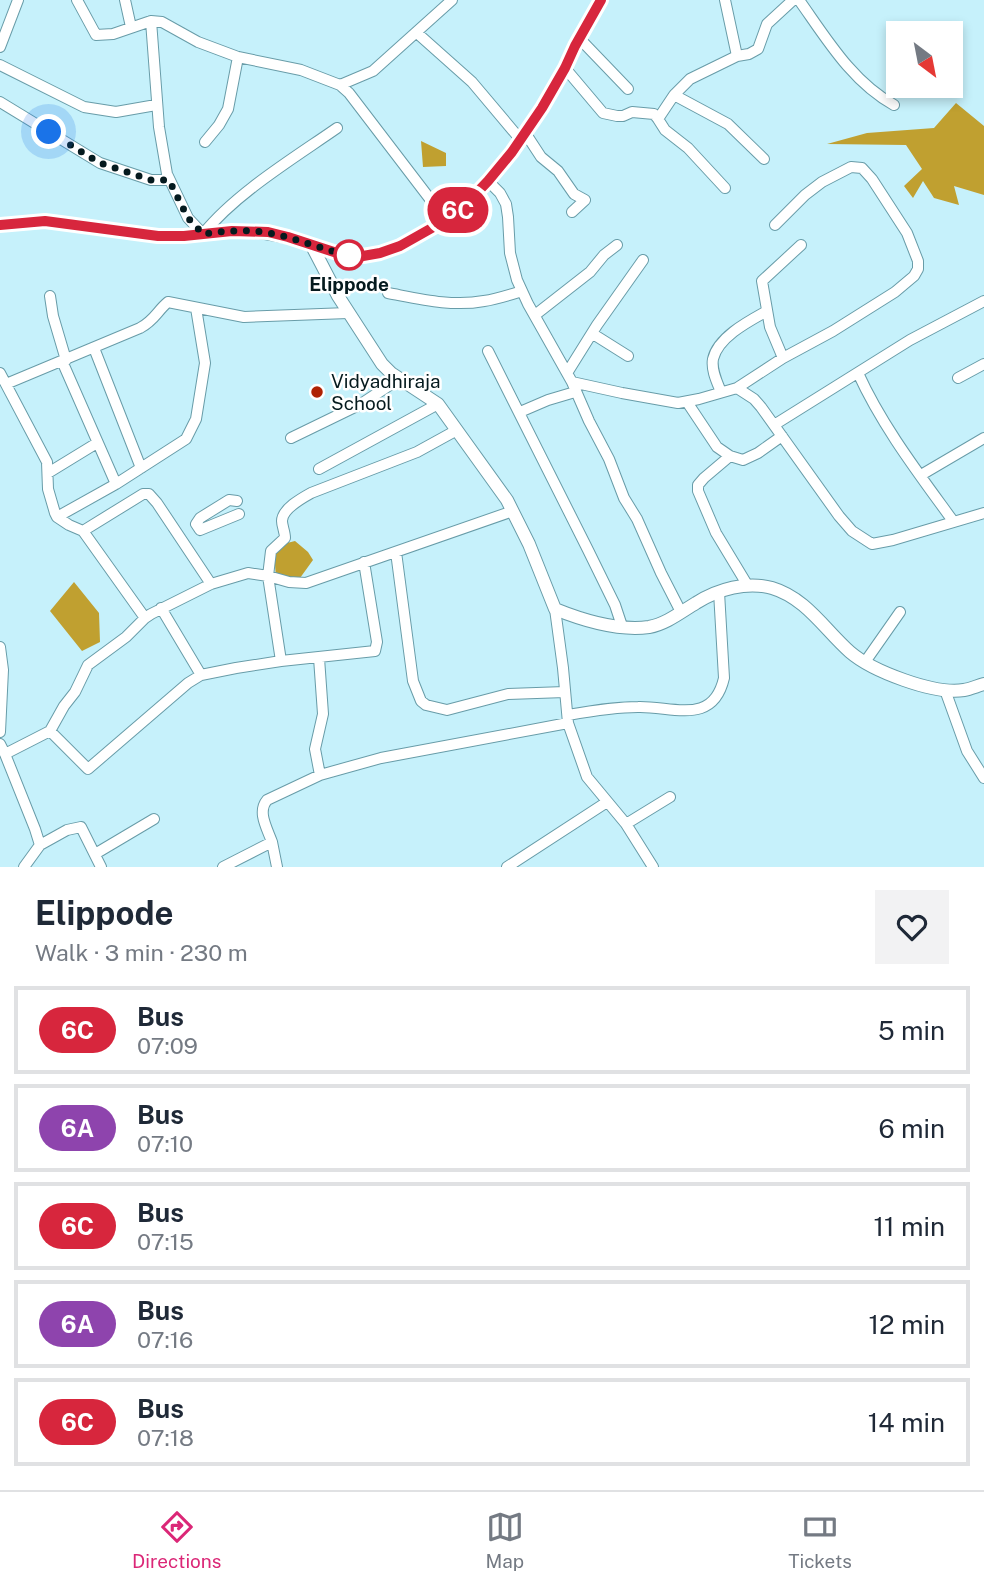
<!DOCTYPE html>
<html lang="en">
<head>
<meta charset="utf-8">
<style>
	:root { --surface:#fff; --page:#f2f2f3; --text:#1f2937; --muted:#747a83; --line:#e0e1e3; --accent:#db2777 }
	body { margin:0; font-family:"Public Sans",sans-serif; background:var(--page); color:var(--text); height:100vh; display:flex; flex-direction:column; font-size:26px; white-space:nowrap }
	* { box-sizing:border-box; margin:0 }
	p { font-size:23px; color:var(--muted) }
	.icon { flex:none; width:38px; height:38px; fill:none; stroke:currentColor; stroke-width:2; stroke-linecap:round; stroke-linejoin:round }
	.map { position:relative; height:867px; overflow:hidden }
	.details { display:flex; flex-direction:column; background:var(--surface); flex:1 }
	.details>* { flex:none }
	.badge { padding:0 14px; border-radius:23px; font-size:24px; line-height:46px }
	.needle { width:46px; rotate:148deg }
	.controls { position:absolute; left:886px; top:21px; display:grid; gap:14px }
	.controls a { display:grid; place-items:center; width:77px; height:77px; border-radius:0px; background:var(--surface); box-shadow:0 4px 10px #0003; font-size:35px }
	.you { position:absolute; width:35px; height:35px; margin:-18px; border:5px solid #fff; border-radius:50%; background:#1a73e8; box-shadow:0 0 0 10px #1a73e833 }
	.map>.badge { position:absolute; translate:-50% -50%; box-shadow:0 0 0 4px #fff }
	.round { display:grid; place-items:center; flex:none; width:74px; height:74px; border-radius:0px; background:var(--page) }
	.headline { display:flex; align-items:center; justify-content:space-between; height:119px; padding:0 35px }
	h1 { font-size:33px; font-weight:700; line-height:52px }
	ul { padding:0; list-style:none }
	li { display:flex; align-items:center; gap:21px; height:88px; margin:0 14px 10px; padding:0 21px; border:4px solid var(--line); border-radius:0px }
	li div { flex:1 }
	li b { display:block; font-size:26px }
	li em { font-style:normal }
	li .badge { min-width:77px; font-weight:700; text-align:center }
	.dock { display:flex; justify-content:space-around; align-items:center; height:98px; border-top:2px solid var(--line); background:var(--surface); font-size:19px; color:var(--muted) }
	.dock a { display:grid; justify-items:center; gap:4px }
	.dock .current { color:var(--accent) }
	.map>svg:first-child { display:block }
	.water { fill:#c0a030 }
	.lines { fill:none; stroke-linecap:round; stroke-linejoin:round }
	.minor-casing { stroke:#689ca8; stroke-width:12 }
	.tertiary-casing { stroke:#689ca8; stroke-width:14 }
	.minor { stroke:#fff; stroke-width:10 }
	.tertiary { stroke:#fff; stroke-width:12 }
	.line-casing { stroke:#fff; stroke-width:16 }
	.line { stroke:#d7263d; stroke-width:10 }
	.walk { stroke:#051a1e; stroke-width:7; stroke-dasharray:0 12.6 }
	.stop-dot { fill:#fff; stroke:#d7263d; stroke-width:3.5 }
	.poi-dot { fill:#af2204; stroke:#fff; stroke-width:2.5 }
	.labels { text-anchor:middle; stroke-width:5; stroke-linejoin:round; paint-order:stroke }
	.stop-label { font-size:19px; font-weight:bold; fill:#051a1e; stroke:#fff }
	.poi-label { font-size:19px; fill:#051a1e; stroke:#fff; text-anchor:start }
</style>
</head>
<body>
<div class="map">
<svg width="984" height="867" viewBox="0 0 984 867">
	<rect width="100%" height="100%" fill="#c6f1fb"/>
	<path class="water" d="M956,103L984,126V195L954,186L959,205L934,198L923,181L913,198L904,186L922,169L906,145L827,144L867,133L934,128Z
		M421,141L446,153V166L423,167Z
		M295,541L308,552L313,560L300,578L276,577L274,553L283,544Z
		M74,582L99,613L100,642L82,651L50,611Z"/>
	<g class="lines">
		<g class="minor-casing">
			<path id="minor" d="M77,0L96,35L113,34L151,21L162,22L198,42L238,57L301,70L340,85L349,93L446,220
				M125,0L131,27
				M725,0L737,56
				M799,0C826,38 852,82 894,105
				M151,21L159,127L167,174L188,218L203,234C236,193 294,158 337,128
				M417,33L472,82L520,139
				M579,38L628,89
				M0,47L18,0
				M0,65L84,107L116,112L156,105
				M565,68L603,113L617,116H623L632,112L654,114L658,119L674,95L728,124L764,159
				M340,85L373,71L452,0
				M674,95L690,79L737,56L749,54L758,49L767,24L793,0
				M0,102L100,163L151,180H169
				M658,119L665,130L688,148L725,188
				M524,131L541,157L558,171L574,194L585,200L572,212
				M205,142L219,125L228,109L238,57
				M488,181L500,193L506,204L508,217L510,253L517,280L528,304L572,382L589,421L609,459L624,498L637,519L661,573L681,612
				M388,293C420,299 452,307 484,301C497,299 509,295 522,291
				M50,296L53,316L66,360
				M535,315L590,272L604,255L617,245
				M593,334L628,356
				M94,348L141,468
				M488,351L588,550L615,605L622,626
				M783,358L770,327L762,281L801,245
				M62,361L116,484
				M0,373L47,462L48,489L55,513L57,517L69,525L83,531L145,618
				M567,373L597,325L643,260
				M858,373C882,426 919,474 953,521
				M958,378L984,364
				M572,382L622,393L678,403L699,399L737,388L754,399L761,407L839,516L852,531L872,544L893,540L984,513
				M6,384L140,328C155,320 157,311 168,302L244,317L348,313
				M737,388L783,358L833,331L895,292L914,276L918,269V261L907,233L872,179L862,168L851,167L822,182L805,195L775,225
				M721,392C717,382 711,370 713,359C718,337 749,321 767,311
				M687,402L717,447L730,456
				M520,412L548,400L575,392
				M774,425L910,340L984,301
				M291,438L361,404L399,379
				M319,469L438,404
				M48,473L97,443
				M921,475L984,438
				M237,501L229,500L200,518L196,524L200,530L239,514
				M57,517L116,484L186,439L196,419L205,363L196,308
				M83,531L143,494H149L157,503L211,584
				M396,552L413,681L421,701L426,705L447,710L508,694L565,692
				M748,586L716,533L698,491V485L704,478L730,456L743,460L758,453L782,436
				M161,608L201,675
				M555,609L563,668L568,723L587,777L626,824L653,867
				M0,647L3,670L0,732
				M319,658L323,714L315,749L320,775
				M281,661L268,576L271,551L285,538C285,532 282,526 282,521C282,509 302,498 311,493L417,452L457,430
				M865,662L900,612
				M945,690L967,751L984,778
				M568,715C591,711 614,707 638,707C673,706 713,726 724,678L719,592
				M50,731L64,706L75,692L88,665L126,637L145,618L151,614L211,584L248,573L268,576L289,582L306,583L513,511
				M0,744L5,754L35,829L40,845L24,867
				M5,754L50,731L88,769L188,683L201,675L236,668L281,661L375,651L377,642L364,562
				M626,824L670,797
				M272,842L277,867
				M40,845L67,830L81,827L101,867
				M95,854L154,819
				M223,867L272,842C267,828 257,812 267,800L320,775L381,758L568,723
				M507,867L607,802"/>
		</g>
		<g class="tertiary-casing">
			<path id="tertiary" d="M0,225L45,221L158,236H184L232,231H253L288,237L337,253L363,256L380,253L400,246L446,220L468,203L488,181L512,152L542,108L565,68L575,46L601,0
				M312,246L338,296L382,364L391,373L438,404L507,500L529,544L555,609C582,620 619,631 649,627C666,624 681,612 696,603C718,589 747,581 772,588C806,598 825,630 850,652C872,671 934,695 964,690C970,689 977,686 984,684"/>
		</g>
		<use href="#minor" class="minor"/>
		<use href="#tertiary" class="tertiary"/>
	</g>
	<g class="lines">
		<g class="line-casing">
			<path id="line" d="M0,225L45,221L158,236H184L232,231L268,232L288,237L337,253L363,256L380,253L400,246L446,220L468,202L488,181L512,152L542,108L565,68L575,46L601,0"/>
		</g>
		<use href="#line" class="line"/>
		<path class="walk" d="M49,132L100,163L151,180H169L188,218L203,234C225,231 247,229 269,233C297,238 322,250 349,255"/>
	</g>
	<circle class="stop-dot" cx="349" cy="255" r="14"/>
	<circle class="poi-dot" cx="317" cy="392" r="7"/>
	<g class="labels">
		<g class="stop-label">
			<text x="349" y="291">Elippode</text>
		</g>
		<g class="poi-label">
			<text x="331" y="388">Vidyadhiraja<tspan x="331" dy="22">School</tspan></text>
		</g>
	</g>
</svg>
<div class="controls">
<a><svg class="needle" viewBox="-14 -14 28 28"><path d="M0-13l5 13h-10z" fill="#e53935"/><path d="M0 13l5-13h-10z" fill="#747a83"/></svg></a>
</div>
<div class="you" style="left:49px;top:132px"></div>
<b class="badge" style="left:458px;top:210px;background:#d7263d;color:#fff">6C</b>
</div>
<section class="details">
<div class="headline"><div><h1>Elippode</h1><p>Walk · 3 min · 230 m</p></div><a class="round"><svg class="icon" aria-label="heart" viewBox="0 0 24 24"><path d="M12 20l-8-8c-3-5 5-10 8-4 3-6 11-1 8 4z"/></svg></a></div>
<ul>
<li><span class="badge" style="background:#d7263d;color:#fff">6C</span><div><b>Bus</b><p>07:09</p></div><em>5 min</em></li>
<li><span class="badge" style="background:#8e44ad;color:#fff">6A</span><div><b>Bus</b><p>07:10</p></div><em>6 min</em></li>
<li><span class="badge" style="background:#d7263d;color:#fff">6C</span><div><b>Bus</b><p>07:15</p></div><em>11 min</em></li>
<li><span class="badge" style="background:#8e44ad;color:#fff">6A</span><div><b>Bus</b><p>07:16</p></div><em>12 min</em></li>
<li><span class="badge" style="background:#d7263d;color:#fff">6C</span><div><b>Bus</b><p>07:18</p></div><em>14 min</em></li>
</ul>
</section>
<nav class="dock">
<a class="current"><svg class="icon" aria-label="directions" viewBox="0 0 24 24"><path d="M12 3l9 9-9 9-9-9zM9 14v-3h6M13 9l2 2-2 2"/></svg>Directions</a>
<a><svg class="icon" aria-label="map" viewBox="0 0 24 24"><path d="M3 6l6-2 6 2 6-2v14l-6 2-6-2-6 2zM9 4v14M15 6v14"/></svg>Map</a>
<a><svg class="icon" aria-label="tickets" viewBox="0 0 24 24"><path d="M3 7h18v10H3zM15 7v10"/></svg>Tickets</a>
</nav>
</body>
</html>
